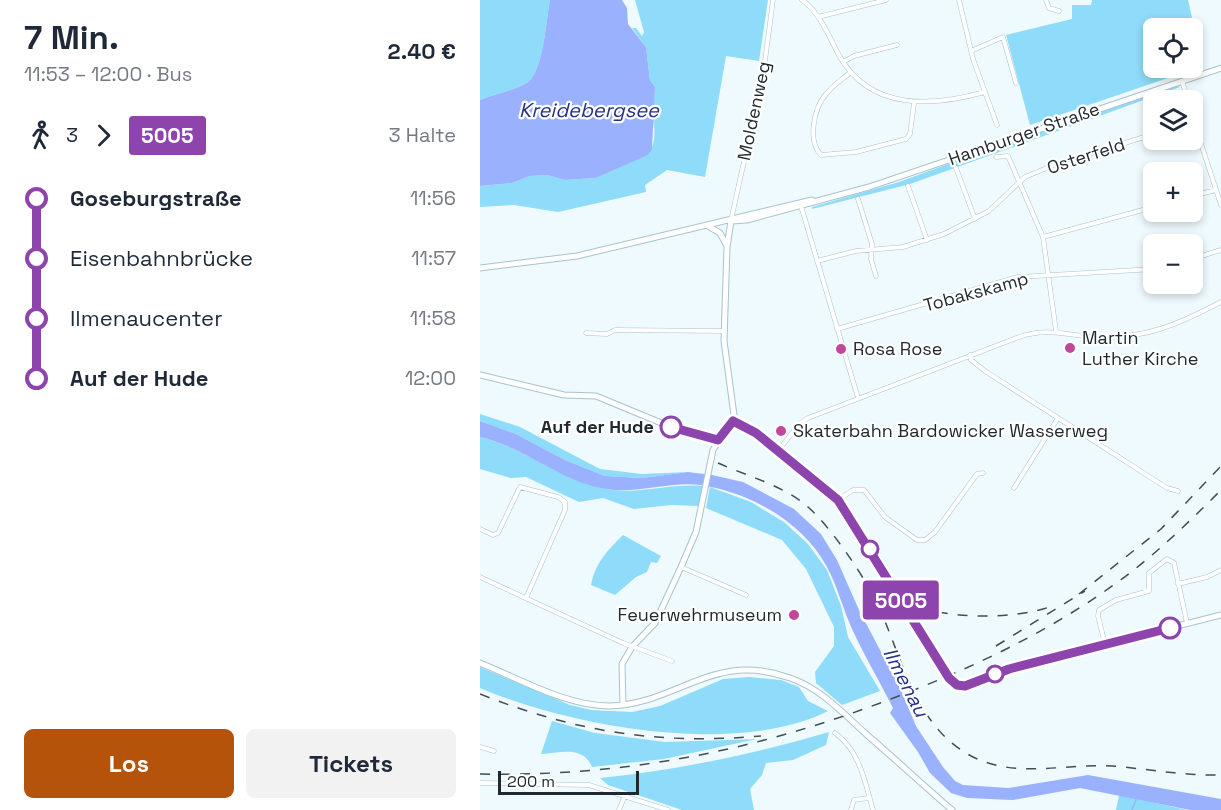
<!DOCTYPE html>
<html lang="de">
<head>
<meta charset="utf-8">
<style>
	:root { --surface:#fff; --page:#f2f2f3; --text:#1f2937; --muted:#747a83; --accent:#b45309 }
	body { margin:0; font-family:"Space Grotesk",sans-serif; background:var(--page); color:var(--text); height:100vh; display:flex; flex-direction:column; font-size:22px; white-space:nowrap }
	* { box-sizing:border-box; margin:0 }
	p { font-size:20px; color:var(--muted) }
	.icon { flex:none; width:33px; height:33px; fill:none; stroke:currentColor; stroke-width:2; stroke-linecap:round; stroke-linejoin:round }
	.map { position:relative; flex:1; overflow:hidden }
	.side { display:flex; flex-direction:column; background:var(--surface); width:480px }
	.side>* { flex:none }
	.badge { padding:0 12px; border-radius:4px; font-size:21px; line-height:39px }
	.tools { position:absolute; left:663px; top:18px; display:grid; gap:12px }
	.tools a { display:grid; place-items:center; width:60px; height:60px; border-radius:9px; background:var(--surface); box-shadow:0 3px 9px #0003; font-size:30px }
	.scale { position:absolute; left:18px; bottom:15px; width:141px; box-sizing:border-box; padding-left:6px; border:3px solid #202a2e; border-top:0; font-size:16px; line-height:21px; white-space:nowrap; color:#202a2e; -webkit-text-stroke:4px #fff; paint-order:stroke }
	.map>.badge { position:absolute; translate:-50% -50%; box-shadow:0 0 0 3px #fff }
	.legs { display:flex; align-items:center; gap:9px; height:66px; padding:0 24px; font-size:20px }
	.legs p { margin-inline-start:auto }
	.summary { display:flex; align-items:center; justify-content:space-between; height:102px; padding:0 24px }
	h1 { font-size:33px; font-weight:700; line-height:45px }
	.action { display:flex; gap:12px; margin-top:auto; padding:12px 24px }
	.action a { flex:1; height:69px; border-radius:9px; background:var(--accent); color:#fff; font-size:24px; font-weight:700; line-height:69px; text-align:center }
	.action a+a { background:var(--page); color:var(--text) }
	ul { padding:0 24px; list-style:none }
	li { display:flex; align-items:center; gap:21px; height:60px; font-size:22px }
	li i { display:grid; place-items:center; width:9px; height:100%; margin:0 8px; background:currentColor }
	li i::after { content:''; width:15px; height:15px; margin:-8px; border:4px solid; border-radius:50%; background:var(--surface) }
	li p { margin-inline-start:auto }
	li:first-child i { background:linear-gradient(#0000 50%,currentColor 0) }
	li:last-child i { background:linear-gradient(currentColor 50%,#0000 0) }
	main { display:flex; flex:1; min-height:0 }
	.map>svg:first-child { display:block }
	.green { fill:#8edcf9; fill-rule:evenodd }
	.water { fill:#9ab2fe }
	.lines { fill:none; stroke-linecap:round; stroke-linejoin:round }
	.stream { stroke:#9ab2fe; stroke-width:1.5 }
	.street-casing { stroke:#a8c2cd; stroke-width:5 }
	.secondary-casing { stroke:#a8c2cd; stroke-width:7 }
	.street { stroke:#fff; stroke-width:4 }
	.secondary { stroke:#fff; stroke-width:5 }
	.rail { stroke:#434d51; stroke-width:1.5; stroke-dasharray:10 10; stroke-linecap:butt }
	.line-1-casing { stroke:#fff; stroke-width:14 }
	.line-1 { stroke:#8e44ad; stroke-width:9 }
	.poi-dot { fill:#c1479b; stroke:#fff; stroke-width:2 }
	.stop-1-dot { fill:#fff; stroke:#8e44ad; stroke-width:3 }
	.labels { text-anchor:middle; stroke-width:4.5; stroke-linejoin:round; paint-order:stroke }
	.street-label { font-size:18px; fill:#202a2e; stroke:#fff }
	.poi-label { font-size:18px; fill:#202a2e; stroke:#fff; text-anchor:start }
	.stop-label { font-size:18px; font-weight:bold; fill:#202a2e; stroke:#fff; text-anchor:end }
	.water-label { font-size:20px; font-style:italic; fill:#233086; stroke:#fff }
</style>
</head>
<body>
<main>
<section class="side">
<div class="summary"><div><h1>7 Min.</h1><p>11:53 – 12:00 · Bus</p></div><b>2.40 €</b></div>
<div class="legs"><svg class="icon" aria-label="walk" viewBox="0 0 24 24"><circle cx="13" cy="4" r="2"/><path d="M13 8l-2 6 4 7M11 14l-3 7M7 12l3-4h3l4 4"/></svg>3<svg class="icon" aria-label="forward" viewBox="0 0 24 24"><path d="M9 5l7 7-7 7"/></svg><b class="badge" style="background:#8e44ad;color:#fff">5005</b><p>3 Halte</p></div>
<ul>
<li><i style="color:#8e44ad"></i><b>Goseburgstraße</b><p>11:56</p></li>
<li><i style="color:#8e44ad"></i><span>Eisenbahnbrücke</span><p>11:57</p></li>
<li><i style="color:#8e44ad"></i><span>Ilmenaucenter</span><p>11:58</p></li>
<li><i style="color:#8e44ad"></i><b>Auf der Hude</b><p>12:00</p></li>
</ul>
<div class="action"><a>Los</a><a>Tickets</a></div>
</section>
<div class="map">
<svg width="741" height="810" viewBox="0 0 741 810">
	<rect width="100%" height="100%" fill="#effafe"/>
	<path class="green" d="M0,0H70C66,20 63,76 45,84C31,91 15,94 0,100Z
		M155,0H288L279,61L246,56L225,177L187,170L165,185L166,192L78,212L34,205L0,207V186L32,183L50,176L67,175L85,180L116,178L167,155C177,144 174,131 174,118L173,129L172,124L175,87L170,80L166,47L152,28H156L162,36L164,32Z
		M612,0H708L723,66L550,125L526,35L592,19V5H611ZM674,28H712V68H674Z
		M697,86L700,87L430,184L332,209V207L419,182L556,132Z
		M0,414L40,427L120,469L162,474L208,472L162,478L125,476L85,460L36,434L0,421Z
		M0,437C43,447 79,479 122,488C156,496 189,483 223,486L219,506L191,505L154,509L123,498L99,502L46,477L31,478L0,469Z
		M230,487L271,502L304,522L328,544L347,570L361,606L368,637L400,691L362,705L336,683L335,672L354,646V627L326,569L302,540L226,508Z
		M143,535L181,556L177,563L171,562L167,572L156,577L135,595L111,585C115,563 128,550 143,535Z
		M0,667L90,705L111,710L152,712L180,706L243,679L269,677L301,680L319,687L328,701L348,711C257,757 91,727 0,688Z
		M72,721L115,733L185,742L277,739L184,759L112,767C103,745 80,753 61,754Z
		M349,732L346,745L313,760L286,763L282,775L270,789L274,810H202L128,785L120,778C198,770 274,754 349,732Z
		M639,795L707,810H636Z"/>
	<path class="water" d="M70,0H142L147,8L148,24L166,47L170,80L175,87L172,149L168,155L116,178L85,180L67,175L50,176L32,183L0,186V100C15,94 31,91 45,84C63,76 66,20 70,0Z
		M0,421L36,434L85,460L125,476L162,478L208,472L232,475L263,482L314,509L341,534L357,560L379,610L420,688L436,726L463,767L475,781L483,785L528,788L608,775L741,799V810H710L600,788L533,800L487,798L471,793L450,773L438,752L410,713L413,708C400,682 385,657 373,631C363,610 358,587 347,567C323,522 271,493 221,485C189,481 159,494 126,489C81,482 45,447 0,437Z"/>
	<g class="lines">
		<path class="stream" d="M652,810L657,797"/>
		<g class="street-casing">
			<path id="street" d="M322,0C340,12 350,39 360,57C392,112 454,106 505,92
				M479,0L493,59L517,125
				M566,0L569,8L579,11
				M338,17L406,0
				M491,51L523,37L536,83
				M363,62L374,56L417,45
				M371,72C363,79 353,85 346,94C334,108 327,141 341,155L376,152L426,139L430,134L434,103
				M702,81L708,100
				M712,116L741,205
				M516,157L528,156L563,237L576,331
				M476,168L495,219
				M428,186L447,240
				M712,196L736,190
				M378,199L392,244L391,259L396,276
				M321,206L378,398
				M251,220L283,76L293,0
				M563,237L674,207
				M712,259L741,250
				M337,261L376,251L423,247L464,234L509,211L545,177L574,165L674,134
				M357,329L538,277L674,269
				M106,333L127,334L135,330L244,331
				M490,355L491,360L505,371L687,488L698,491
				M298,451L319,424L328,418L539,337C569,327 588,336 617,337C666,339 699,324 741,302
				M534,488L578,418
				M358,500L373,490H384L405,517L437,540H445L455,532L497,474L503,473
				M0,529L13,535L18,533L40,487L78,497L85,502V510L46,598
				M201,567L266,595
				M0,577L143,643L192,661
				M698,584L727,577L741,570
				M625,644L618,616L619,610L636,600L669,591V573L687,559L694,563L707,623
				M355,733C380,751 385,782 393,810
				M0,747L14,751
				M0,783L109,785L188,810
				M139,810L145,795
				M371,810L374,800L389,798"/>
		</g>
		<g class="secondary-casing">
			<path id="secondary" d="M251,221L267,220L389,187L741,68
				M228,226L240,233L247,246
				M0,268L97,256L332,200
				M0,375L84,395L116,396L191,427L238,440
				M253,421L276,433L358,500L469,678L477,685L485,686L529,669L741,615
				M0,663C40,679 86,706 129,706C197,705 232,650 310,678C340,688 363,713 386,734C415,759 443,785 472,810
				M143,705L142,664L152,647L175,623L201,567L216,532L233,450L254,415L244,341L247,247L251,221"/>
		</g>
		<use href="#street" class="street"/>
		<use href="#secondary" class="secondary"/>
		<path class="rail" d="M238,463C267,476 305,486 328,507C351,527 386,579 399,607C423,661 436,728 493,757C538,779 586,763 632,766C669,769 704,776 741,775
			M387,578C395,585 403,593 413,598C453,619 532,622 575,605
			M599,594L681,529L741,466
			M516,646L605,591
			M0,694C96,732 178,745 281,736
			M0,774C147,777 279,750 416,697C489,669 560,636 625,591C668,562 705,526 741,490"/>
	</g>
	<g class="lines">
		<g class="line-1-casing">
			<path id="line-1" d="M191,427L238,440L253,421L276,433L358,500L469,678L477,685L485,686L529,669L690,628"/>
		</g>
		<use href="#line-1" class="line-1"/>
	</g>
	<g class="poi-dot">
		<circle cx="590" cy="348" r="6"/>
		<circle cx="361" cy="349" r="6"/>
		<circle cx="301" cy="431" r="6"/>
		<circle cx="314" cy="615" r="6"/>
	</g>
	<g class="stop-1-dot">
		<circle cx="191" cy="427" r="10"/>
		<circle cx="390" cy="549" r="8"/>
		<circle cx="690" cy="628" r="10"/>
		<circle cx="515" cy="674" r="8"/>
	</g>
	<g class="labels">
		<g class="street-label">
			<text transform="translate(274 111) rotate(-78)" y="6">Moldenweg</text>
			<text transform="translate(544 134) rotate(-19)" y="6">Hamburger Straße</text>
			<text transform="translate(606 156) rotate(-18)" y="6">Osterfeld</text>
			<text transform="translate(496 292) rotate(-15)" y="6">Tobakskamp</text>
		</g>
		<g class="poi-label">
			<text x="602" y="344">Martin<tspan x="602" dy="21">Luther Kirche</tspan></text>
			<text x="373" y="355">Rosa Rose</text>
			<text x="313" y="437">Skaterbahn Bardowicker Wasserweg</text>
			<text x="302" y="621" text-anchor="end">Feuerwehrmuseum</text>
		</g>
		<g class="stop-label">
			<text x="174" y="433">Auf der Hude</text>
		</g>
		<g class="water-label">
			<text x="109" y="117">Kreidebergsee</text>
			<text transform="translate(426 682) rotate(63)" y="7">Ilmenau</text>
		</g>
	</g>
</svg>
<div class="tools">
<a><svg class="icon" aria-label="locate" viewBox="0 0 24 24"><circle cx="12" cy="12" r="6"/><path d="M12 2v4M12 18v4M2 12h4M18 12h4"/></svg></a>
<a><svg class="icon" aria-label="layers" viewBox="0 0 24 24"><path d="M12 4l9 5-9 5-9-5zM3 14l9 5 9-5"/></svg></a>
<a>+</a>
<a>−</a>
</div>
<div class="scale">200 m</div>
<b class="badge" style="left:421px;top:600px;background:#8e44ad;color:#fff">5005</b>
</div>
</main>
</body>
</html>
